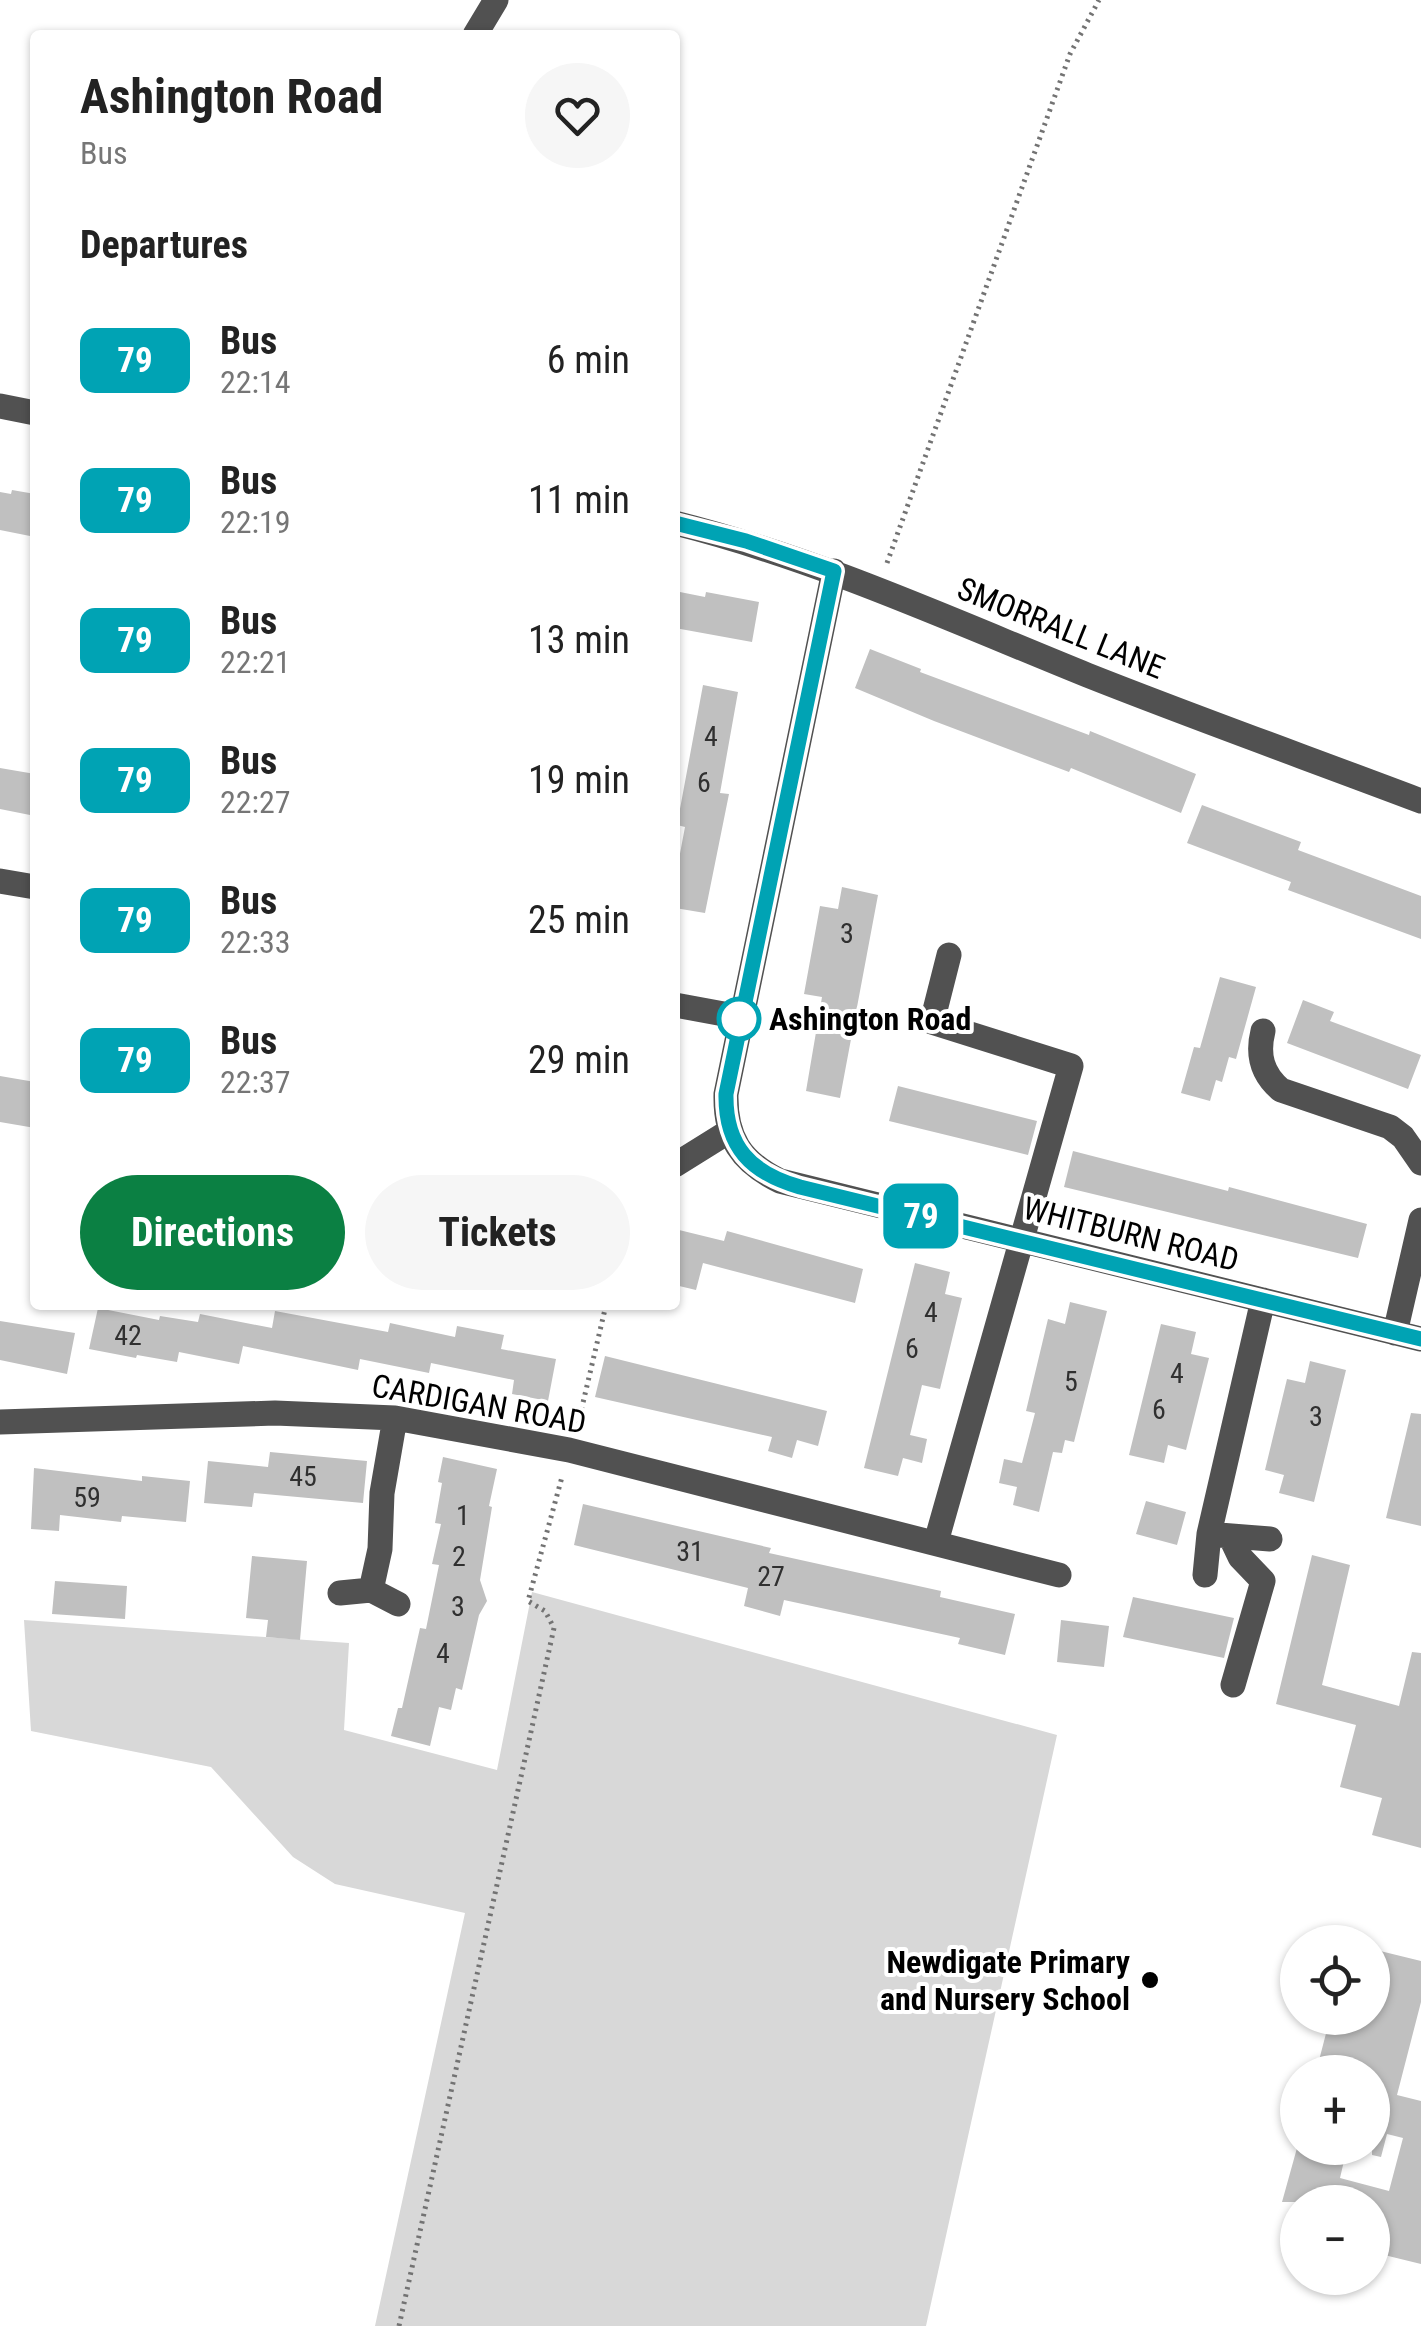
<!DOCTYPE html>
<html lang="en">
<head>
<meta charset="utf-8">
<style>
	:root { --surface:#fff; --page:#f6f6f6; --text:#222; --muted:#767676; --accent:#0b8043 }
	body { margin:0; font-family:"Roboto Condensed",sans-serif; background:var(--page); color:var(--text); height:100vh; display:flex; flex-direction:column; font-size:38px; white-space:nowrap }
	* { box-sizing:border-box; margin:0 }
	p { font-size:32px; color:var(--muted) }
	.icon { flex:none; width:55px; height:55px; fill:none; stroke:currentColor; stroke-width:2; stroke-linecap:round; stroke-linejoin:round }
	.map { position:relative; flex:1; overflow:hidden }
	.details { position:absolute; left:30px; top:30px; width:650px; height:1280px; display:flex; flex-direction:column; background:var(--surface); border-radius:10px; box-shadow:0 2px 8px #0004 }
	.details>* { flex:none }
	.badge { padding:0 20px; border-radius:15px; font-size:35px; line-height:65px }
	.buttons { position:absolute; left:1280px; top:1925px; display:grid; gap:20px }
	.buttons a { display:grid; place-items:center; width:110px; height:110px; border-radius:50%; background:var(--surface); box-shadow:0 2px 8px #0004; font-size:50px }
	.map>.badge { position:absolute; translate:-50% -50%; box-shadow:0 0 0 5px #fff }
	h2 { padding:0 50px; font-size:38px; line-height:90px }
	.round { display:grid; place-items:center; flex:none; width:105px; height:105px; border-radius:52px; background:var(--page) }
	.head { display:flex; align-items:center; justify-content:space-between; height:170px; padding:0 50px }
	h1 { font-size:48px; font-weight:700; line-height:75px }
	.primary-button { display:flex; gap:20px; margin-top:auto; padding:20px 50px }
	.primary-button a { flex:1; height:115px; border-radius:60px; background:var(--accent); color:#fff; font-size:40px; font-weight:700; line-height:115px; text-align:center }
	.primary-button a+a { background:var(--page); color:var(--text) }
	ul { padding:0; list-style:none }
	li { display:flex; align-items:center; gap:30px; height:140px; padding:0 50px }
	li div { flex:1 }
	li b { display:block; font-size:38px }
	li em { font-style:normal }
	li .badge { min-width:110px; font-weight:700; text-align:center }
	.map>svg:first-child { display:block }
	.green { fill:#d8d8d8 }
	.building { fill:#c0c0c0 }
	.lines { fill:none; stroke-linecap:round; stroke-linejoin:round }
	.path { stroke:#737373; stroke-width:5; stroke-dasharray:2.5 5; stroke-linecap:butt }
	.minor { stroke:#515151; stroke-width:25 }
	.line-casing { stroke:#fff; stroke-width:22 }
	.line { stroke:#00a3b4; stroke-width:15 }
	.stop-dot { fill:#fff; stroke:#00a3b4; stroke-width:5 }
	.poi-dot { fill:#000; stroke:#fff; stroke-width:4 }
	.labels { text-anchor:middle; stroke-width:8; stroke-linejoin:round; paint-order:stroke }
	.number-label { font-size:28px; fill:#303030 }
	.street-label { font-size:32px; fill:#000; stroke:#fff }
	.stop-label { font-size:32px; font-weight:bold; fill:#000; stroke:#fff; text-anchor:start }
	.poi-label { font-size:32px; font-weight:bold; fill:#000; stroke:#fff; text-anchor:end }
</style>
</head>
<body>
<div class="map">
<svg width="1421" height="2326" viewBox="0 0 1421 2326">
	<rect width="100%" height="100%" fill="#fff"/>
	<path class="green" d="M532,1592L1057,1735L926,2326H375L465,1913L335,1884L293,1857L211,1767L31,1731L24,1620L349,1643L344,1730L497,1770Z"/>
	<path class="building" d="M12,490L35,494V537L0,530V492L11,494Z
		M675,591L705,597L706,592L759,602L752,642L675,628Z
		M870,649L921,669L920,672L1089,735L1090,731L1196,774L1181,813L1071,768L1069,772L934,721L855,688Z
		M703,685L738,692L720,793L729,794L705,913L675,908V880L685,827L677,825Z
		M0,768L35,774V816L0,809Z
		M1202,805L1301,842L1298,850L1421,896V939L1288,890L1291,882L1187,843Z
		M842,887L878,895L840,1098L806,1091L822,997L804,994L820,906L838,909Z
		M1220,977L1256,987L1236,1059L1229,1057L1222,1082L1216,1080L1210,1101L1181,1093L1194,1047L1200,1048Z
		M1303,1000L1334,1012L1330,1021L1421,1055L1408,1089L1287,1043Z
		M0,1076L35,1082V1128L0,1122Z
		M898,1086L1037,1121L1028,1155L889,1121Z
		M1073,1151L1228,1191L1229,1187L1367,1224L1358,1258L1064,1187Z
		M675,1229L724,1241L727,1231L863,1269L855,1303L703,1263L696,1290L675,1285Z
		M915,1263L950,1272L945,1294L962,1298L940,1389L922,1385L910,1435L927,1439L922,1463L903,1458L898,1476L864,1468Z
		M1070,1302L1107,1311L1074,1442L1065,1440L1062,1453L1053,1452L1039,1512L1013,1505L1017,1487L999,1483L1004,1459L1022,1463L1035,1413L1026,1411L1048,1319L1065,1324Z
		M98,1308L159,1320L160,1316L198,1322L200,1314L272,1328L275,1311L388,1332L390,1323L455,1337L457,1326L504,1335L501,1349L556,1359L548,1401L512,1394L514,1380L431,1363L429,1373L360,1359L358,1370L243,1346L239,1364L179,1352L177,1362L137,1355L136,1358L89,1349Z
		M0,1321L75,1333L67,1374L0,1360Z
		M1161,1324L1196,1332L1191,1354L1209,1358L1186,1450L1168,1445L1164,1463L1129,1455Z
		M605,1356L827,1411L818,1446L797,1440L792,1458L768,1451L772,1437L595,1397Z
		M1310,1361L1346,1370L1314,1502L1279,1493L1284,1475L1265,1470L1287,1379L1305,1383Z
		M1411,1413L1421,1414V1526L1386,1518Z
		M270,1452L367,1461L363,1503L254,1493L252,1507L204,1503L208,1461L268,1467Z
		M443,1457L497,1469L489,1506L492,1507L480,1580L487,1601L479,1615L462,1690L456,1688L451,1710L439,1707L430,1746L391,1736L398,1708H402L420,1628L426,1629L439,1565L432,1564L441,1524L435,1523L442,1483L438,1482Z
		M34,1468L142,1481V1476L190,1481L186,1522L122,1516L121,1522L60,1515L59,1531L31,1529Z
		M1146,1501L1186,1512L1177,1545L1136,1534Z
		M583,1504L771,1548L769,1553L941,1591L940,1597L1015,1614L1005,1655L958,1644L960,1638L784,1600L780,1616L744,1606L748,1588L574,1545Z
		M1312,1555L1350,1565L1322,1685L1399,1706L1412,1652L1421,1653V1848L1372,1835L1382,1798L1340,1787L1356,1725L1276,1704Z
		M252,1556L307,1561L300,1640L266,1637L268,1620L246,1618Z
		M55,1581L127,1586L125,1619L52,1614Z
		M1133,1597L1234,1618L1224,1658L1123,1637Z
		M1061,1620L1109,1626L1104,1667L1057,1662Z
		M1372,1949L1421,1961V2002L1397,2095L1421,2101V2264L1372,2252V2202H1282L1297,2148H1347L1340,2178L1389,2191L1403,2138L1387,2134L1381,2157L1372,2155V2072H1316L1330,2018H1372Z"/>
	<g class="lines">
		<path class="path" d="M887,563L1070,54L1099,0
			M578,1424L606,1305
			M399,2326L554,1628L545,1611L528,1601L562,1477"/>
		<path class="minor" d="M475,35L496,0
			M0,406L35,413
			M675,523C818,559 951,620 1087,675C1198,719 1310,759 1421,801
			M834,571L726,1094C725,1138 741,1162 780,1181L1421,1339
			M0,881L35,887
			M675,1005L740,1017
			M1263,1031C1257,1055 1262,1074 1281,1090L1390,1127L1403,1137L1421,1163
			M675,1165L728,1132
			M1395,1333L1421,1220
			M0,1422L275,1413L395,1418L569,1450L1059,1575
			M1219,1535L1270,1539
			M1230,1536L1240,1557L1263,1581L1233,1685
			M936,1542L1071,1066L932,1022L949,955
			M1205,1575L1209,1534L1263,1300
			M371,1590L380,1549L382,1493L395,1418
			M340,1593L371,1590L398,1604"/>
	</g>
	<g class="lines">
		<g class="line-casing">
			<path id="line" d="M675,523L746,541L834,571L726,1094C725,1147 751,1173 800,1187L1421,1339"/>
		</g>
		<use href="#line" class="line"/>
	</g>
	<circle class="stop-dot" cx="739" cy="1019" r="20"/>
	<circle class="poi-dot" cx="1150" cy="1980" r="10"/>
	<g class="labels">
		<g class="number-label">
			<text x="711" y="746">4</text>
			<text x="704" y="792">6</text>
			<text x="847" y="943">3</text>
			<text x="931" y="1322">4</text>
			<text x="128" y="1345">42</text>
			<text x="912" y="1358">6</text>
			<text x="1177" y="1383">4</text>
			<text x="1071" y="1391">5</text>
			<text x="1159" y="1419">6</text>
			<text x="1316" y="1426">3</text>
			<text x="303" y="1486">45</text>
			<text x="87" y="1507">59</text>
			<text x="463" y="1525">1</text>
			<text x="690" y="1561">31</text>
			<text x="459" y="1566">2</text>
			<text x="771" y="1586">27</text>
			<text x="458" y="1616">3</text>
			<text x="443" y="1663">4</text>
		</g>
		<g class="street-label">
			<text transform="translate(1061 628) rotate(22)" y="11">SMORRALL LANE</text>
			<text transform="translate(1131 1234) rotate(14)" y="11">WHITBURN ROAD</text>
			<text transform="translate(479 1404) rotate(10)" y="11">CARDIGAN ROAD</text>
		</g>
		<g class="stop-label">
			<text x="769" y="1030">Ashington Road</text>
		</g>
		<g class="poi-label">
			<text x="1130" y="1973">Newdigate Primary<tspan x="1130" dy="37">and Nursery School</tspan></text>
		</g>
	</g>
</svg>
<div class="buttons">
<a><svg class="icon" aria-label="locate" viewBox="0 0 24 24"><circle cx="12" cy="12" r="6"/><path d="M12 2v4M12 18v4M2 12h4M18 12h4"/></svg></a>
<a>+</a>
<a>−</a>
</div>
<b class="badge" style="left:921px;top:1216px;background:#00a3b4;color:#fff">79</b>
<section class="details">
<div class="head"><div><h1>Ashington Road</h1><p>Bus</p></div><a class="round"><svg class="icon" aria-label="heart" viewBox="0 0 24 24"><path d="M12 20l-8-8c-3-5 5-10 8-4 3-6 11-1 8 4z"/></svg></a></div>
<h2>Departures</h2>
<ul>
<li><span class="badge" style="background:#00a3b4;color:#fff">79</span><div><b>Bus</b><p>22:14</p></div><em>6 min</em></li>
<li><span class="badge" style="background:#00a3b4;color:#fff">79</span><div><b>Bus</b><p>22:19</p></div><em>11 min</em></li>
<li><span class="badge" style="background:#00a3b4;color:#fff">79</span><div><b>Bus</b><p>22:21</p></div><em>13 min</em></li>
<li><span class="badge" style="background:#00a3b4;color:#fff">79</span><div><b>Bus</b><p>22:27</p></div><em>19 min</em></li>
<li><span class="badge" style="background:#00a3b4;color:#fff">79</span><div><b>Bus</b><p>22:33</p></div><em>25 min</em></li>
<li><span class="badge" style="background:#00a3b4;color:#fff">79</span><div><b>Bus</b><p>22:37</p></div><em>29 min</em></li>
</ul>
<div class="primary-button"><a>Directions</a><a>Tickets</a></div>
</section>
</div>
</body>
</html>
